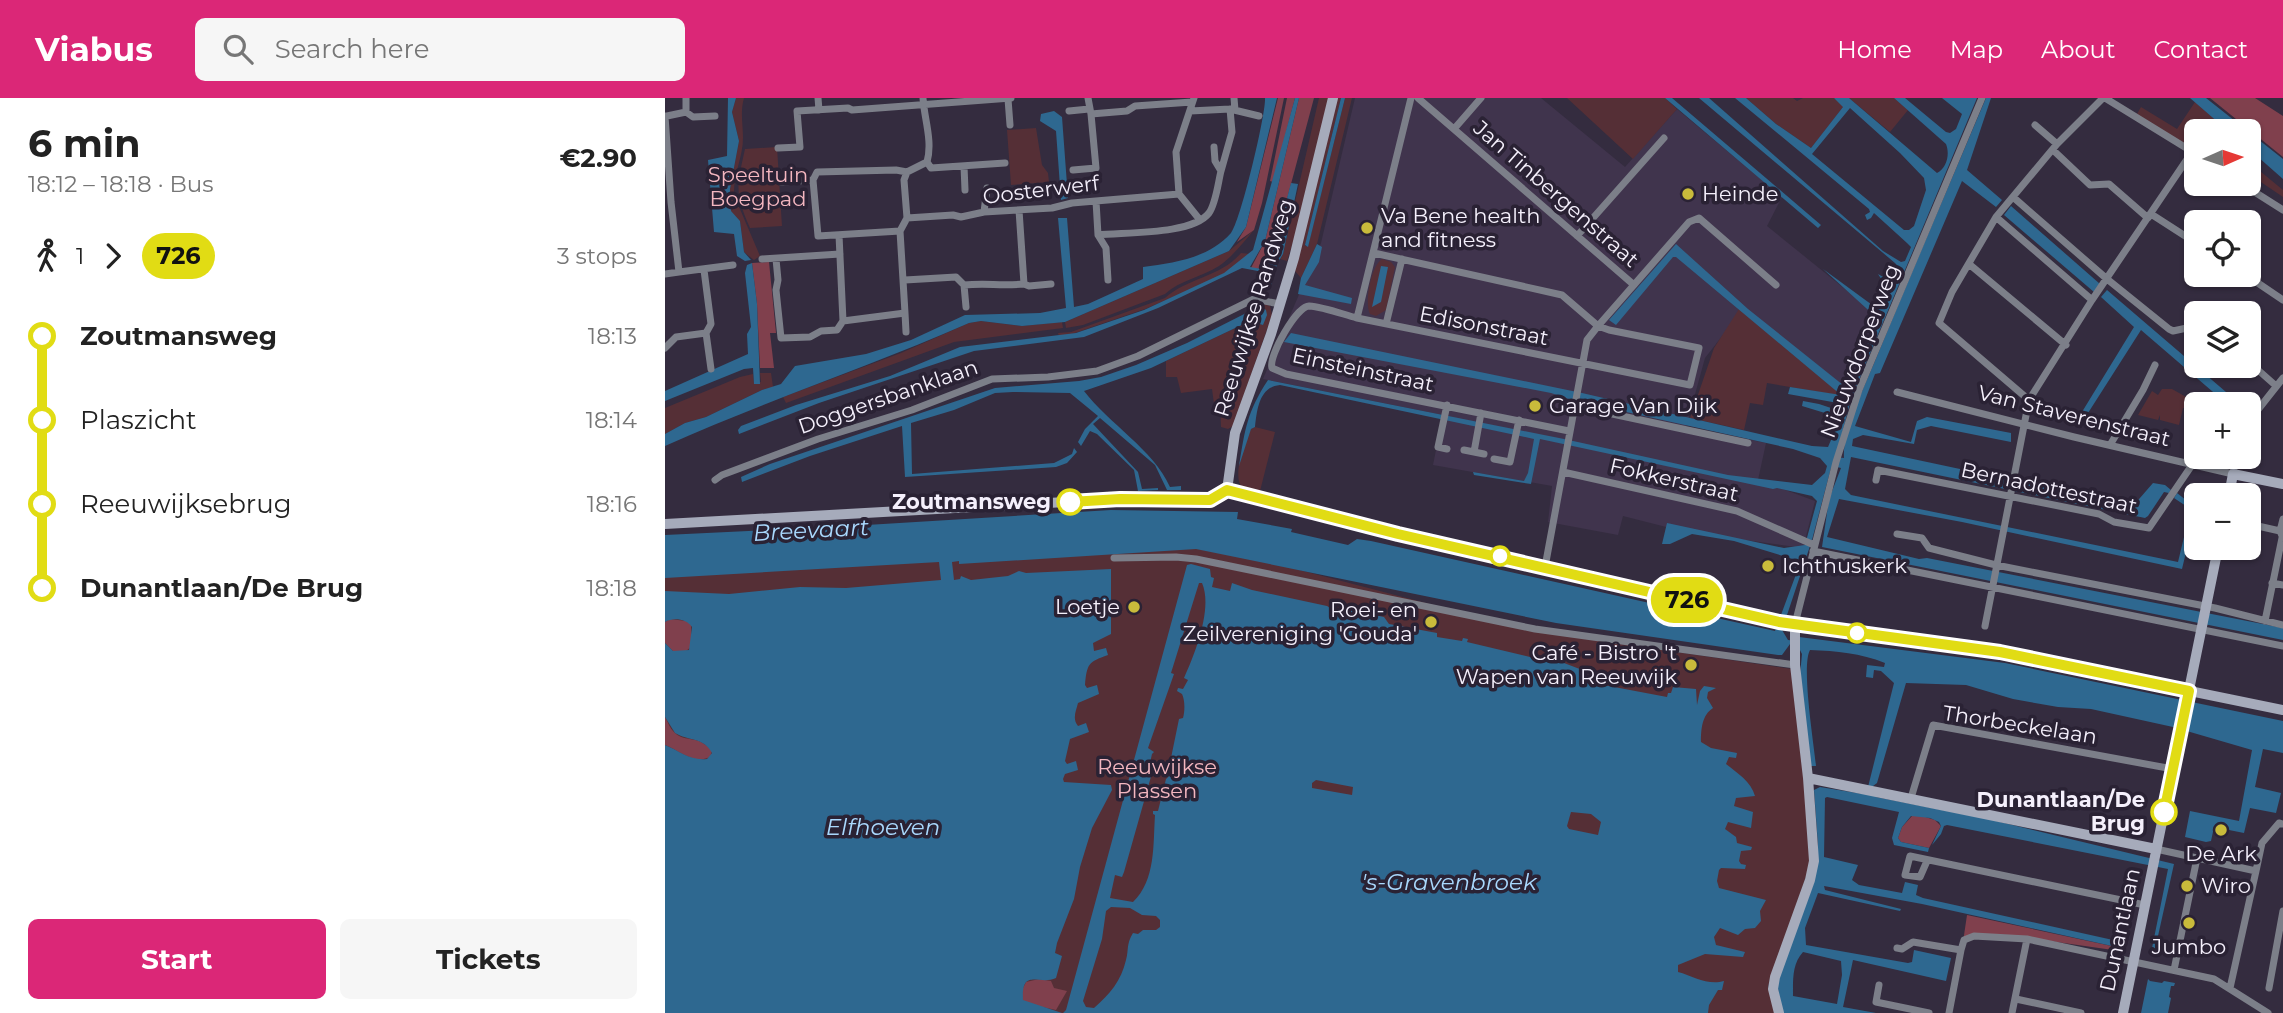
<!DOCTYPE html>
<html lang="en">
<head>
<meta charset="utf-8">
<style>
	:root { --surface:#fff; --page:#f6f6f6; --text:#222; --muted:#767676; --accent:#db2777 }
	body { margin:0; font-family:Montserrat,sans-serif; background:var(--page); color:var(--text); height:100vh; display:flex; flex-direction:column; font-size:26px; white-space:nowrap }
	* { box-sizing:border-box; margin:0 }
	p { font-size:23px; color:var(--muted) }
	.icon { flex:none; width:38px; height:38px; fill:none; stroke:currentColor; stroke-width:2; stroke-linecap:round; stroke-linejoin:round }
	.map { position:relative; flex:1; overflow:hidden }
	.sheet { display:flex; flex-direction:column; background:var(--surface); width:665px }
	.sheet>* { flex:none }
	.badge { padding:0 14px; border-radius:23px; font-size:24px; line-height:46px }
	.needle { width:46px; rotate:87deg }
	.controls { position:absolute; left:1519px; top:21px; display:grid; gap:14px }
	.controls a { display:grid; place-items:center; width:77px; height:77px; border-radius:10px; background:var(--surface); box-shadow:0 2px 5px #0004; font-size:35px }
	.map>.badge { position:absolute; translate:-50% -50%; box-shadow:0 0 0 4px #fff }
	.legs { display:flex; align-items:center; gap:10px; height:77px; padding:0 28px; font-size:23px }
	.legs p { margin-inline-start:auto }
	.summary { display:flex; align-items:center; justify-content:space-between; height:119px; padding:0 28px }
	h1 { font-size:38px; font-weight:700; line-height:52px }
	.primary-button { display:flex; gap:14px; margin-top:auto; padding:14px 28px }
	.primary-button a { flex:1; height:80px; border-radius:10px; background:var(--accent); color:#fff; font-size:28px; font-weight:700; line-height:80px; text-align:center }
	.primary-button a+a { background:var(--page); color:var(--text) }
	ul { padding:0 28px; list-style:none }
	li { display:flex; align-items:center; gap:24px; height:84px; font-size:26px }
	li i { display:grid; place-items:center; width:10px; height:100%; margin:0 9px; background:currentColor }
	li i::after { content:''; width:18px; height:18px; margin:-9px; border:5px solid; border-radius:50%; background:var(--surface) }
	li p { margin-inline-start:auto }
	li:first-child i { background:linear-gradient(#0000 50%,currentColor 0) }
	li:last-child i { background:linear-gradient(currentColor 50%,#0000 0) }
	header { display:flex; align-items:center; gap:42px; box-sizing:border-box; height:98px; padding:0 35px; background:var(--accent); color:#fff }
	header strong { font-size:33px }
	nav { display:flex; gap:38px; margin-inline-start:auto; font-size:24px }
	.search { width:490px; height:63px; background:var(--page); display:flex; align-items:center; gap:18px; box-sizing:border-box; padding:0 24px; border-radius:10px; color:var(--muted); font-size:26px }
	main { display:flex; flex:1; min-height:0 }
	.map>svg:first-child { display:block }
	.built { fill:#40344d }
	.green { fill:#552f36 }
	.forest { fill:#80404d }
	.water { fill:#2e6890; fill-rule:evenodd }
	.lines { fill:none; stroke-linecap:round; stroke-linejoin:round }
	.street { stroke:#7c7f89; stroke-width:7 }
	.secondary { stroke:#a6abbb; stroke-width:10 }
	.line-1-casing { stroke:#fff; stroke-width:16 }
	.line-1 { stroke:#e1dc14; stroke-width:10 }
	.poi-dot { fill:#c9bb3b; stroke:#2a2234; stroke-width:2.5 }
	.stop-1-dot { fill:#fff; stroke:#e1dc14; stroke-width:3.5 }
	.labels { text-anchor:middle; stroke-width:7; stroke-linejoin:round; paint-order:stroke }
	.park-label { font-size:21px; fill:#f4b7c0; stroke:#2a2234 }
	.street-label { font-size:21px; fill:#f5f0fc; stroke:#2a2234 }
	.poi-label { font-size:21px; fill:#f5f0fc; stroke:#2a2234; text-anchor:start }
	.stop-label { font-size:21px; font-weight:bold; fill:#f5f0fc; stroke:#2a2234; text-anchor:end }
	.water-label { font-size:23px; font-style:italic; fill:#a9d8fd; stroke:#2a2234 }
</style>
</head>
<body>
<header>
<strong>Viabus</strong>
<div class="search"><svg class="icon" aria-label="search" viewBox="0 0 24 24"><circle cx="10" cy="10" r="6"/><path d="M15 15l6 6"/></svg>Search here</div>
<nav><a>Home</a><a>Map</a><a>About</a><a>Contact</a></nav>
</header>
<main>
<section class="sheet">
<div class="summary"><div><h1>6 min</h1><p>18:12 – 18:18 · Bus</p></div><b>€2.90</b></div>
<div class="legs"><svg class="icon" aria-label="walk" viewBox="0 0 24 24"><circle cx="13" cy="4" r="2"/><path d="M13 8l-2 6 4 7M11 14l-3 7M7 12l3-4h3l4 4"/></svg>1<svg class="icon" aria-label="forward" viewBox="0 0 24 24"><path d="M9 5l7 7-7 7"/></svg><b class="badge" style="background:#e1dc14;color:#111">726</b><p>3 stops</p></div>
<ul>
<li><i style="color:#e1dc14"></i><b>Zoutmansweg</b><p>18:13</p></li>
<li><i style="color:#e1dc14"></i><span>Plaszicht</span><p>18:14</p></li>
<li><i style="color:#e1dc14"></i><span>Reeuwijksebrug</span><p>18:16</p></li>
<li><i style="color:#e1dc14"></i><b>Dunantlaan/De Brug</b><p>18:18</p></li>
</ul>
<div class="primary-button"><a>Start</a><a>Tickets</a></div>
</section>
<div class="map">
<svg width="1618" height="915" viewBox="0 0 1618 915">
	<rect width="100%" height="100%" fill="#342c3f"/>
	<path class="built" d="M690,0H876L960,69L1012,11L1117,99L1102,128L1217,221L1189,296L1076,214L1040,260L1021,329L1101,345L1093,382L1150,403L1138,450L1021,434L958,418L953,437L883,424L887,388L768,367L778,317L598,281L656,145Z"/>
	<path class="green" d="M71,0H79C75,14 78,26 78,40C78,59 68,77 69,97L95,158L89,162L79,154L75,123L66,114L65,91L74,43L67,14Z
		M654,0H664L636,119L622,163L615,161L618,156Z
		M672,0H676L640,148H643L680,0H687L652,146L636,180L630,173Z
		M902,0H1000L1012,11L968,61Z
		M1081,0H1128L1132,3L1138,0H1169L1179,8L1146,50L1111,26Z
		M1184,0H1229L1243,12L1225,34Z
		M1530,4L1563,33H1531V54L1472,16L1476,9L1512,31Z
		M371,30L377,67L383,75L384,84L346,87L342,32Z
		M112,49L117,128L85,130C69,94 72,88 80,51Z
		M1584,64L1618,92V99L1584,76Z
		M589,132C578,145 568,158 554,168C537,179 515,182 500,196L418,227L401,230L400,224L564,153Z
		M576,155L585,156L576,163L574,171L480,211L401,238H394L393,235L406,234L500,200C522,180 556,179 576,155Z
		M717,161L726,164L730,169L721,212L711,218L705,216C699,205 706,168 717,161Z
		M591,204L605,208L607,217L568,328L563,331L556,329L555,306H549L547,291L516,295L512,279H501V263L585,223L598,227L599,209L593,206L588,208Z
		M1074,211L1178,298L1102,285L1098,307L1085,305L1079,332L1025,320L1049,250Z
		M316,223L357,228L397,224L398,230L289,244L121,305L118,299L236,255L304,225Z
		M95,275H106L108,289L97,292L41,319L20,325L0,336V310L75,279L88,276L89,285L96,284Z
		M1497,291H1507L1530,304L1524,311L1518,310L1514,327L1495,322V317L1493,322L1473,317L1487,293L1493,297Z
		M590,329L610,334L594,397C590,395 582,393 578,390C566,380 580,343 586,331Z
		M527,444L868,533L1127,571L1147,761L1103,888L1110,915H0V471Z"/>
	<path class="forest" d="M613,0H619L597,105L589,132L572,144L581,129Z
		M622,0H630L608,84L605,83Z
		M634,0H649L607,157L597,171L586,170L600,143Z
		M1545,0H1590L1618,18V59Z
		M104,164L111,235H105L109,270H95L92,206L87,165Z
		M5,521L21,523L26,526V549L21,553H8L0,545V524Z
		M0,619C3,624 5,631 10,635C21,645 33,636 47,653L45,659C28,667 16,653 0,647Z
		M1254,717L1270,722L1276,728L1264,750L1236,744L1233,740L1237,729L1247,718Z
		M1302,817L1456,850L1455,853L1342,837L1322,836L1298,844Z
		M374,881L386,883L389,890L402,893L391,912L363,906L357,902V892L361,884Z"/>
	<path class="water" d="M63,0H71L67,14L74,43L65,91L66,113L75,123L79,154L86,162L80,163L72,158L69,136L49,134L43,62L62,58Z
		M600,0H612L581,129L564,153L400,224L357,228L316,223L304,225C204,269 100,303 0,348V336L20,325L41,319L97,292L116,286L130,268L201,256L246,242L300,217L375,215L401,210L393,120H402L409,209L423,206L478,181V169C509,165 544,160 566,135C575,125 601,17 600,0Z
		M630,0H634L600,143L585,169L597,171L607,157L626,85L633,86L618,156L612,166L606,188L600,189L602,179L598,174L577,170L493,210L419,239L309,253L154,305L74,336L73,332L76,328L131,307L225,278L295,249L411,235L479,212L559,175L588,152Z
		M676,0H680L643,149L640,147Z
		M1000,0H1007L1156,127L1153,130Z
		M1034,0H1044L1218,153L1236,164L1240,163L1246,149L1242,145L1209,115L1206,120L1202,122L1200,117L1205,114L1204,111L1070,0H1081L1111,26L1146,50L1178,9L1169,0H1184L1272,75C1282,70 1285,56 1281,46L1229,0H1240L1281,34L1285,35L1291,31L1297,16L1277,0H1312L1186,301L1171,359L1179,360C1177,335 1200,287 1210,263C1246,175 1284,88 1321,0H1326L1302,72L1337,102L1331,109L1297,83L1215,275L1210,276L1190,328L1246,344L1252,323L1262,319L1346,335V344L1266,328L1252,332L1249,346L1198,337L1188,341L1187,348L1468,408L1488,385L1500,387L1506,392L1504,395L1499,394L1483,418L1480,420L1186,359L1180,391L1186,397L1513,464L1525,414L1524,410L1509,400L1512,395L1526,406L1529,421L1517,471L1297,424L1174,401L1162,439L1254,461L1262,460L1618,530V542L1157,449L1164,401L1176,370L1168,368L1166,370L1147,442L1117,532L1123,542L1132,543L1134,539L1340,565L1618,623V655L1598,651L1590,689L1616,695L1611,715L1585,710L1579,735L1549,729L1546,743L1541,744L1520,739L1525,713L1574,723L1587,652L1508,629L1426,611L1393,609L1348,601L1301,587L1241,585L1212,685L1208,688L1206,694L1211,699L1323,721L1509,766L1489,856L1486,855L1503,771L1282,727L1279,728L1276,736L1267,747L1276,728L1274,724L1265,720L1246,718L1237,729L1233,740L1236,744L1264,750L1263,754L1229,747L1227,740L1234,714L1162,699L1160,700L1159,759L1193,767L1187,782L1194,787L1237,795L1240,784L1253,787L1251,797L1258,800L1457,844L1456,850L1257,806L1159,788L1160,792L1236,811L1235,813L1153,795L1140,830L1141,847L1243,865L1247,864L1249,852L1286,860L1281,883L1188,862L1178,909L1211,915H1117L1112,885L1149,784L1153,747L1149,692L1155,689L1198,696L1202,693L1229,585L1216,573L1209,572L1208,580L1201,579L1202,567L1219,569L1220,565C1195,555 1172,553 1145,552C1136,568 1149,646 1151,668H1145L1135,577L1137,556L1132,546H1125L1117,557H1113L891,525L531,451L294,466V463L287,464L289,482L295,481L296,478L306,482L343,478L354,473L361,475L446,471V536L428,545L429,553L441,550L443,557C423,564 422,566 420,587L422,590L432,587L434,596L413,605C411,613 407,621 413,628L421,625L424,634L405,641L400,663L402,666L411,663L413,672L400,676L398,681L399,684L446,687L447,692L427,730L415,769L409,801L392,845L390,855L397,858L391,880C375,888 356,869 358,902L397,915H0V647C15,653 25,663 42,661L47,655C39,639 23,643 10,635L0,619V545L8,553L24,552L27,529C22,521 8,519 0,524V493L64,496L135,489L181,490L276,482L274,464L0,480V437L169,429L446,412L573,414L572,421L627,431L626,434L683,447L692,441L706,443L1110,533L1130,479L1131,462L1069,443L1027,436L1005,446H997L1002,425L1119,450L1140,447L1152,403L1147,398L1112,390L1108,391L875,341L866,386L809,377L808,374L859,383L863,375L869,341L615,287C594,289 592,312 590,329L586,331L574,368C580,331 582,314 603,282L899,341L1063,377L1147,387L1160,375L1162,368L1155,360L1128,351L907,302L886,295L619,244L626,235L917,295L1147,348L1163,349L1175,321L1173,319L1137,308L1138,303L1154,306L1172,312L1173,305L1123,296L1125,289L1176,297L1011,159H1008L951,227L944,222L1011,146L1083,211L1183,291L1212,220L1158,171L1214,212L1222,190L1213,176L1227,184L1231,182L1235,171L1230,165ZM1185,10L1235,55L1259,80L1261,92L1249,128L1244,132H1239L1147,56ZM1138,854L1176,863L1177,877L1172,906L1128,898C1128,882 1127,866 1138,854Z
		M1525,0H1541L1618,61V81L1584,51V33H1563Z
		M389,13L397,19L403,100L396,102L391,33L375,23L376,16Z
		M1346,108L1435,186L1429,194L1339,117Z
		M652,146L657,149L654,164L640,187L687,200L686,206L633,196L636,180Z
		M87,165L92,206L95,286H89L88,270L79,271L0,303V293L83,256L82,236L86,229L80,175L82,167Z
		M716,168L723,169L716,204L707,209Z
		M1442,192L1575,306H1562L1476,232L1416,326L1409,327L1469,229L1436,199Z
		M595,208L601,212L602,217L598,227L585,223L486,270L419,293C444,326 488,351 505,389L516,388V392H502L490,367L435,320L428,326L473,374L477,391L493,390V392L473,393L469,372L432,336L425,333L416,348L413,344L420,331L433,318L405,295L348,294L330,295L289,312L246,325L247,376L389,365L407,356L409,350L412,354L402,365L391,369L240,379L237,328L145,358L77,384L76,379L105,366L330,290L414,283L436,279L471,267L522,245Z
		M526,466L545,471L546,479L549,480L547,489L565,493L567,485L587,492L662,508L667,511L676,513L677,510L719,519L724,526L772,535V539L797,543L798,540L803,541L802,544L865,559L867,556L890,563V565H899L920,573V576L924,577L922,583L928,582V585L1002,599L1003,595H1006L1008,589L1031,591L1032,607L1035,593L1039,588L1051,590L1043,594L1042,600L1048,610C1037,617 1036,631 1036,644L1046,650L1072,655L1071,660L1064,659L1061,666C1072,675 1086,683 1090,698L1071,700L1069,708L1088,714L1086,730L1063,724L1060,731L1071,739L1072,745L1087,749L1086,752L1076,753L1074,763L1076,766L1081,767L1080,771L1056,770L1054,772L1052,783L1054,790L1101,802L1095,813L1096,823L1090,830L1080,831L1073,837L1055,830L1049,839L1051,847L1080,854L1078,859L1040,856L1013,867V874C1028,878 1043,888 1059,883L1057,892H1053L1044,907L1043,915H398L401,912L522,467ZM534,485H537C548,510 530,556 519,580L523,582L518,591L513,590L512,593L517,596C520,602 520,613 518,620L514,621L506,660L510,661L508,674L501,681L493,713H488V716L490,717C488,746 491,782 468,804L445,800L450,777L457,779L459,774L487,675L483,674L487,656L489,654L483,650L509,576L506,575ZM651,682L688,689L687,697L647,690V685ZM906,714L926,716L936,724L933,737L904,731L902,728ZM446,809L465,810L477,817L491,818L495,822V829L491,832H478L473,836L468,835C461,847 464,850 461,862C456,883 445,896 429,910L421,909L418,903L437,841L441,813Z
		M1483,881L1485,883L1497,885L1499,883L1510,885L1509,888H1506L1504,899L1506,900L1503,915H1476Z"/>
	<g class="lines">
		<path class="street" d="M21,0V14L28,19L50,18
			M153,0L154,12
			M529,0L511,54L514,96L535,122
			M569,0L570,12
			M753,0L969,187
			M1440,0L1531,56
			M343,1L345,27
			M404,13L424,11
			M525,13L565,11L594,18
			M426,16L462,13L470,8L527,4
			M0,18L6,104L14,174L0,176
			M2,18L21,14
			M1370,27L1392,46
			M789,31L816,0
			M113,50L135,49L132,13L183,10L187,12L346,0
			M1388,52L1425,87L1444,86L1483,120
			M262,64L266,70L340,65
			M299,68L300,92
			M408,72L431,70L426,16L423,0
			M556,73L567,34L565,11
			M148,82L153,138L235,133
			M116,84L148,82L152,74L231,72L242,74
			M1577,86L1618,112
			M1348,99L1442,181L1504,231L1508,233L1531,228
			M431,103L433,137L441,150L443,182
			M319,114L322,90
			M1486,116L1531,145
			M1331,119L1427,202
			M242,120L288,117L296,119L319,114L387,110L407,105L514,96
			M235,133L242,120L239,82L242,74L262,64C268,43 259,20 258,0
			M174,137L178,223
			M433,137C461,134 527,137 544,115C551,105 553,85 556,73L550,63L549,49
			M912,138L999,40
			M709,155L897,197L933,228L944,232L1034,250L1025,287L692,220C677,216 659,209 644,208C632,208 603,258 607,270L621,276L904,333
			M97,161L175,156
			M111,161L113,182L111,192L116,240L145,239L156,233L172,232L178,223L240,215L235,133
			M1304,166L1401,247
			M39,172L46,226L41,235L46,271
			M14,174L68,167
			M1581,177L1618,202
			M240,182L291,179L299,187C321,185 336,188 359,186L354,112
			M359,186L364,188L386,186
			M299,187L301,209
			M240,215L241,234
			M692,220L746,0
			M721,226L737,161
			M0,250L11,239L41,235
			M1584,264L1610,287
			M1232,294L1409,339L1568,376L1571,359
			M1364,302L1274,225L1287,194L1331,119L1392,46L1438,0
			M782,307L773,349L782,351
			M910,308L1083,345
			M1584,323L1618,280
			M1445,347L1478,292L1490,267
			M799,352L819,356
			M809,354L816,315
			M829,361L845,364L854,322
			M898,374L1072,413L1149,447
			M50,382L57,377L153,341L247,312L327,281L383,279L432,273L473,258L589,201L615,206
			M1211,382L1213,372L1434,416L1449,424L1484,430L1527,367
			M1584,426L1615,433L1618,440
			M1615,433L1618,421
			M1232,436L1257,440L1264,450L1331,467L1550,510L1618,527
			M1148,453L1618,548
			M449,460L511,459L531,461L870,531L1130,567
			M880,469L922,242L933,228L1024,124L1034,120L1111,187
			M1607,485L1618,487
			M1600,523L1617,440
			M1130,526L1171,364L1194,292L1317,0
			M1320,528L1364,302L1427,202L1527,54
			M1246,700L1268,627L1508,671
			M1491,751L1591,773L1565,890
			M1262,763L1255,779L1240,777L1245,758L1480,807
			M1591,773L1597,745L1614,725L1618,726
			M1232,850L1237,851L1248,844L1296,852L1299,842L1309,838L1362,841L1549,881L1603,915
			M1509,872L1532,760
			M1214,887L1211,904L1264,915
			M1604,890L1618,813
			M1351,901L1416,915
			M1284,915L1296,852
			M1347,915L1362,841"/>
		<path class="secondary" d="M562,392L733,436L1113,524L1335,554L1618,612
			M562,392L570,335L606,236L629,160L668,0
			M1564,397L1568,376L1618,386
			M0,426L455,401L545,403L562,392
			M1143,680L1491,751
			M1114,915L1108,891L1110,879L1145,782L1149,763L1143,680L1130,567V526
			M1458,915L1553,450"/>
	</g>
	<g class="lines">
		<g class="line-1-casing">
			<path id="line-1" d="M405,404L455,401L545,402L562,392L733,436L1114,524L1335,554L1524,593L1499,714"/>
		</g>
		<use href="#line-1" class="line-1"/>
	</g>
	<g class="poi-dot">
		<circle cx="1023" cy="96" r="7"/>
		<circle cx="702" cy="130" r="7"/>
		<circle cx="870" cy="308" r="7"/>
		<circle cx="1103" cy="468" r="7"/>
		<circle cx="469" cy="509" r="7"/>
		<circle cx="766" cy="524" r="7"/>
		<circle cx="1026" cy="567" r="7"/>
		<circle cx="1556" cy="732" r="7"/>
		<circle cx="1522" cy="788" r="7"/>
		<circle cx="1524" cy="825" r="7"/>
	</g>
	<g class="stop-1-dot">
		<circle cx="405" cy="404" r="12"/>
		<circle cx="835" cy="458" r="9"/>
		<circle cx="1192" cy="535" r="9"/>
		<circle cx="1499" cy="714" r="12"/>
	</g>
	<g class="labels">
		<g class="park-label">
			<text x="93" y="84">Speeltuin<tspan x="93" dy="24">Boegpad</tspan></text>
			<text x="492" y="676">Reeuwijkse<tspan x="492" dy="24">Plassen</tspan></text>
		</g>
		<g class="street-label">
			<text transform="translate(376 92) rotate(-7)" y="7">Oosterwerf</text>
			<text transform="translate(891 96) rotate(41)" y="7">Jan Tinbergenstraat</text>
			<text transform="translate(589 210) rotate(-73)" y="7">Reeuwijkse Randweg</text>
			<text transform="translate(819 228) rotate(11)" y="7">Edisonstraat</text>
			<text transform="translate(1195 253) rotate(-69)" y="7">Nieuwdorperweg</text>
			<text transform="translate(698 272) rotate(12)" y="7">Einsteinstraat</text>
			<text transform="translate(223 299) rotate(-19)" y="7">Doggersbanklaan</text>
			<text transform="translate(1409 318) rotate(14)" y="7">Van Staverenstraat</text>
			<text transform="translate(1009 382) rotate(13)" y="7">Fokkerstraat</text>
			<text transform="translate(1384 390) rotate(12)" y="7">Bernadottestraat</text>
			<text transform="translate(1355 627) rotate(9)" y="7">Thorbeckelaan</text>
			<text transform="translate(1455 832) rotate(-78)" y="7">Dunantlaan</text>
		</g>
		<g class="poi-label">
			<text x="1037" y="103">Heinde</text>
			<text x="716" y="125">Va Bene health<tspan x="716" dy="24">and fitness</tspan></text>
			<text x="884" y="315">Garage Van Dijk</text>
			<text x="1117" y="475">Ichthuskerk</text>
			<text x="455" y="516" text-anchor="end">Loetje</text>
			<text x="752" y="519" text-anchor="end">Roei- en<tspan x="752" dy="24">Zeilvereniging 'Gouda'</tspan></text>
			<text x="1012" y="562" text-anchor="end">Café - Bistro 't<tspan x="1012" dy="24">Wapen van Reeuwijk</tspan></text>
			<text x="1556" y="763" text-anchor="middle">De Ark</text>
			<text x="1536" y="795">Wiro</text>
			<text x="1524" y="856" text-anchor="middle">Jumbo</text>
		</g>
		<g class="stop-label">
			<text x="386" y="411">Zoutmansweg</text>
			<text x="1480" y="709">Dunantlaan/De<tspan x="1480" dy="24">Brug</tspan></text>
		</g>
		<g class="water-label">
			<text transform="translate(146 432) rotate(-3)" y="8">Breevaart</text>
			<text x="218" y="737">Elfhoeven</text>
			<text x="784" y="792">'s-Gravenbroek</text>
		</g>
	</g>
</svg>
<div class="controls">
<a><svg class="needle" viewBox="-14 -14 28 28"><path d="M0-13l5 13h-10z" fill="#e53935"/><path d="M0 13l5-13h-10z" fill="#767676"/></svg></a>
<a><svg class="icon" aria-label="locate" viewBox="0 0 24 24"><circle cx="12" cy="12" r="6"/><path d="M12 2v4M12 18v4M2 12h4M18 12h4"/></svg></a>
<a><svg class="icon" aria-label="layers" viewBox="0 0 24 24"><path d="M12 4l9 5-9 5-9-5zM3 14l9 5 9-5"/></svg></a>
<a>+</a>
<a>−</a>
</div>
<b class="badge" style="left:1022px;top:502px;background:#e1dc14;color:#111">726</b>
</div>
</main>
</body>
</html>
